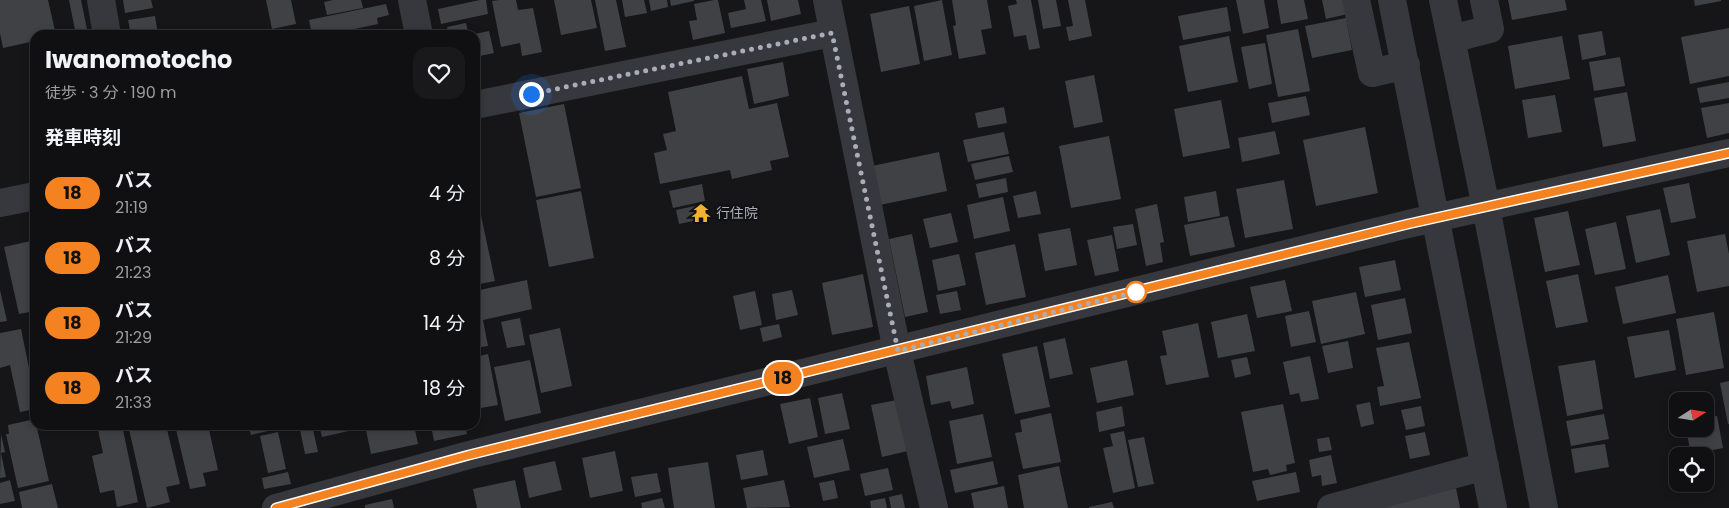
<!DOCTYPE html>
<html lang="ja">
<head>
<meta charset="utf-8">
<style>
	:root { --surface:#101012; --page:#19191b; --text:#f1f3f6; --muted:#9c9d9f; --line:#303032 }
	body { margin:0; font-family:Poppins,"Noto Sans JP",sans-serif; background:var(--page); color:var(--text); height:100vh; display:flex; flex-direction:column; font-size:19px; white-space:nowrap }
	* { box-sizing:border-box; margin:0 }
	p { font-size:16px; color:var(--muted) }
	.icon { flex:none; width:28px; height:28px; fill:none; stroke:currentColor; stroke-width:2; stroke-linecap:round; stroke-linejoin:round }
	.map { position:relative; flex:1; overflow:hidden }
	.panel { position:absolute; left:30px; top:30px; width:450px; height:400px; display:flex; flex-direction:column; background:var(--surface); border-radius:15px; box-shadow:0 2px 8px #0003,0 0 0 1px var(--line) }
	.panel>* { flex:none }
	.badge { padding:0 10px; border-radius:16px; font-size:18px; line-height:32px }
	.needle { width:32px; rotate:78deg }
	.tools { position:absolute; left:1669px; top:392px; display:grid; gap:10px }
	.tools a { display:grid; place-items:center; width:45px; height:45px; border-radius:10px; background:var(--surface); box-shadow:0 2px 8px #0003,0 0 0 1px var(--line); font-size:25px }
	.you { position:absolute; width:25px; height:25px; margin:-12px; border:4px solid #fff; border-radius:50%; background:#1a73e8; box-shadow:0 0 0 8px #1a73e833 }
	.map>.badge { position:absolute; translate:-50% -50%; box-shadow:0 0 0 2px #fff }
	h2 { padding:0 15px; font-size:19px; line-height:45px }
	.round { display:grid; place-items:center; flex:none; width:52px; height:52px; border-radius:15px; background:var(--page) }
	.overview { display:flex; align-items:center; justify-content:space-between; height:85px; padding:0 15px }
	h1 { font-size:24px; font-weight:700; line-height:38px }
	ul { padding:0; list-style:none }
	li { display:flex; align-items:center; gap:15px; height:65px; padding:0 15px }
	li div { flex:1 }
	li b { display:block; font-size:19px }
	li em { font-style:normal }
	li .badge { min-width:55px; font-weight:700; text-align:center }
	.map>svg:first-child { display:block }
	.building { fill:#404145 }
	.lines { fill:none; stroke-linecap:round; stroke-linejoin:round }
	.minor { stroke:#37383d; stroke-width:28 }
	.line-casing { stroke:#fff; stroke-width:11 }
	.line { stroke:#f58220; stroke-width:8 }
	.walk { stroke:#a8adb8; stroke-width:5; stroke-dasharray:0 9 }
	.stop-dot { fill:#fff; stroke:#f58220; stroke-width:2.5 }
	.labels { text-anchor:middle; stroke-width:4.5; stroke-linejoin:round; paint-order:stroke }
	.poi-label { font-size:14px; fill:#a8adb8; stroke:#111113; text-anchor:start }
</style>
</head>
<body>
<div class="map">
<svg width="1729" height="508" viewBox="0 0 1729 508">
	<rect width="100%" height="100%" fill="#161618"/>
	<path class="building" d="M0,0H48L56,35H35V41L3,48L0,33Z
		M69,0H81L88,34L76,35Z
		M123,0H151L153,8L125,13Z
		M266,0H291L296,24L272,29Z
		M333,0H361L363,8L327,15L324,2Z
		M480,0H486L488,14L441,24L438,9Z
		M499,0H516L518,10L533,8L542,52L522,56L520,43L501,47L492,1Z
		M554,0H591L597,28L561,35Z
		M595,0H616L626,47L605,51Z
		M622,0H644L647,13L625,17Z
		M649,0H667L668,7L651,11Z
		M670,0H694V1L671,6Z
		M714,0H718L725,33L693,40L689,21L697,20L694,4Z
		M744,0H761L766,21L731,28L728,13L746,9Z
		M767,0H798L801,14L771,21Z
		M942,0L952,55L924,61L914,6Z
		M952,0H987L992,28L981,30L986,54L959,59L953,26L956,25Z
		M1016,0H1031L1040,48L1029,50L1026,35L1014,37L1008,6L1017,4Z
		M1038,0H1056L1061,26L1043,29Z
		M1068,0H1085L1092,36L1069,41L1066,27L1073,26Z
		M1236,0H1264L1269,28L1243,34Z
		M1277,0H1304L1308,19L1281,24Z
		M1322,0H1350L1352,13L1326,19Z
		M1508,0H1565L1567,10L1512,20Z
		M1694,0H1721V1L1695,6Z
		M386,4L389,15L377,18L378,24L326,35H312L309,20Z
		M909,6L920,64L881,72L870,14Z
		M1227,7L1231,31L1183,40L1178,16Z
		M155,16L158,35H131L128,20Z
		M1346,18L1352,50L1312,58L1305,26Z
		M466,23L469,35H449L447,27Z
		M1729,28V76L1690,84L1681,37Z
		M1298,29L1310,91L1278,97L1266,35Z
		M489,31L494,53L475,57V34Z
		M1602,31L1606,55L1582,60L1578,35Z
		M1229,36L1238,82L1188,92L1179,46Z
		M1562,36L1570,79L1515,89L1508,46Z
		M1265,43L1272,84L1249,89L1241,47Z
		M1620,57L1625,86L1594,91L1589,62Z
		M783,62L789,96L754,104L747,69Z
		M1094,75L1103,122L1074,128L1065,81Z
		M742,76L749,109L777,103L789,157L770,161L772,170L732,179L730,170L660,184L654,153L667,150L663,134L676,131L668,92Z
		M1729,82V98L1700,103L1697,88Z
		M1627,92L1636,141L1603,147L1594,98Z
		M1555,95L1562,132L1528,138L1522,100Z
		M1306,96L1310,115L1272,123L1268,103Z
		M1221,100L1230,148L1183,157L1174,109Z
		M1729,103V133L1707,138L1701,108Z
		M564,104L581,188L536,197L519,113Z
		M1004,107L1007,123L978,128L975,113Z
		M1365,127L1378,193L1316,206L1303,140Z
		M1275,131L1280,154L1242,162L1238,138Z
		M1004,132L1009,154L968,162L963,140Z
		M1109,136L1121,199L1071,208L1059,146Z
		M939,152L947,191L880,205L872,166Z
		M1009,156L1013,172L975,180L971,164Z
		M1006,178L1008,192L979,198L976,184Z
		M1284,180L1293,229L1245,238L1236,189Z
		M1689,183L1696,218L1671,223L1663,188Z
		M702,184L705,201L673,208L669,191Z
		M475,187L495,281L475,285Z
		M581,191L594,258L549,267L536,200Z
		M1036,191L1041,214L1018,218L1013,196Z
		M1216,191L1220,216L1188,222L1184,197Z
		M1003,197L1010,231L974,239L967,205Z
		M704,204L707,218L679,224L676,210Z
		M1157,204L1164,242L1160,243L1163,262L1146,266L1135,209Z
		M1660,209L1670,255L1636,263L1626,216Z
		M1568,211L1580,265L1545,272L1534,218Z
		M951,213L958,242L930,248L923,219Z
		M1228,216L1235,247L1190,256L1184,225Z
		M1616,222L1626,269L1595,275L1585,229Z
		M1133,224L1137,245L1117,249L1113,227Z
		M1070,228L1077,265L1045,271L1038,234Z
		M912,234L928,312L905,317L889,239Z
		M1725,234L1729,254V286L1697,292L1687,241Z
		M1112,235L1119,271L1095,276L1087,240Z
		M35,240V311L19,314L4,247Z
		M1015,244L1026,297L986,305L975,253Z
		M959,254L966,285L938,291L932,260Z
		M1395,260L1401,290L1365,297L1359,267Z
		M863,274L873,327L832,335L822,283Z
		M1578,274L1588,322L1556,328L1546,281Z
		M1668,275L1676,313L1623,324L1615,287Z
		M527,280L532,309L483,320L488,346L475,348V291Z
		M1285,280L1292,311L1257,318L1250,287Z
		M0,290L7,321L0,322Z
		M792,290L798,315L776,320L772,294Z
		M755,291L762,325L740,330L733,296Z
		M957,291L961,310L940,314L936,295Z
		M1356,292L1365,334L1321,344L1312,301Z
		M1405,298L1412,333L1378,340L1371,305Z
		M1309,311L1316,342L1291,347L1285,316Z
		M1714,312L1724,368L1686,375L1676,319Z
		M1247,314L1255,351L1218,358L1211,322Z
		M520,318L525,345L507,348L501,322Z
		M35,321V348H34L29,322Z
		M1198,323L1209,377L1166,385L1160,356L1167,355L1162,331Z
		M779,324L782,337L763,342L760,328Z
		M560,328L572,386L541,393L529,335Z
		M21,329L35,397V409L20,412L10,365L0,368V333Z
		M1669,330L1676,370L1635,378L1627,337Z
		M1065,338L1073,374L1050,379L1043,343Z
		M1348,341L1353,368L1328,373L1322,346Z
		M1409,342L1421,398L1380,406L1377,387L1384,386L1376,348Z
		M1037,346L1050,407L1015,414L1002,354Z
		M488,354L498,405L475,409V357Z
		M1310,356L1319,399L1301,402L1299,393L1290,395L1283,362Z
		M1247,357L1251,374L1235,378L1231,360Z
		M530,360L541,413L505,421L494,367Z
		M1127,360L1134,395L1097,403L1090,368Z
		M1595,360L1603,409L1567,416L1558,366Z
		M967,367L974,404L952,409L950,401L931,405L926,376Z
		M1729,381V424H1728L1720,383Z
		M842,393L850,429L825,434L818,398Z
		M810,398L818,437L789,444L780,404Z
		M897,400L908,451L882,457L871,405Z
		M1370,402L1374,424L1361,427L1356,405Z
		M1283,404L1295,463L1286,465L1287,471L1270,475L1268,469L1253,472L1241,412Z
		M1122,406L1125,426L1099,432L1096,412Z
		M1421,406L1425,426L1406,430L1401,410Z
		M1051,413L1061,462L1023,469L1015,433L1022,432L1020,420Z
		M983,414L992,457L957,464L949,421Z
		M1604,414L1609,439L1571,446L1566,421Z
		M1717,416L1723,448L1691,454L1686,429H1705V418Z
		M35,419L49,481L18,488L6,434H9L8,425Z
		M97,425H122L138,502L117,507L114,490L100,493L92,456L103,453Z
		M128,425H166L180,484L166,487L170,502L147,508Z
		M175,425H208L218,470L203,473L206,486L190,489Z
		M248,425H271L272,430L251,435Z
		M299,425H312L318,452L305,454Z
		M319,425H352L353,430L322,437Z
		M365,425H414L418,444L371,454Z
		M431,425H465L467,434L434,441Z
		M1124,431L1135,488L1113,493L1103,448L1113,446L1110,434Z
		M278,432L286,469L268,473L260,436Z
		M1425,432L1430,455L1410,459L1405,436Z
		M1,434L5,452L1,453L6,477L0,478Z
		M1144,437L1154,484L1138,487L1128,440Z
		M1329,437L1332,450L1319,452L1317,439Z
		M843,439L850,470L814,478L807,447Z
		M1605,444L1609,467L1575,473L1571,449Z
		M763,450L768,475L741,480L736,455Z
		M615,451L623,491L590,498L582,458Z
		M1331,455L1337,483L1322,486L1321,475L1312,477L1309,460Z
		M555,461L562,490L529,498L523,468Z
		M993,461L998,484L955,493L950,470Z
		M708,462L715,508H674L668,468Z
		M1059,466L1068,508H1024L1018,475Z
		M888,468L893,490L865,496L860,474Z
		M288,472L291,484L264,489L262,478Z
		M1296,472L1300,492L1257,501L1252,481Z
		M657,473L661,492L635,497L631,477Z
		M10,480L15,501L0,504V483Z
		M515,480L521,508H477L473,489Z
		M784,480L790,507L747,508L743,488Z
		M834,480L838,498L823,501L819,483Z
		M52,484L58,508H22L19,492Z
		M1004,486L1008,508H974L971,493Z
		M1456,488L1460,508H1370Z
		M902,494L905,508H891L889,497Z
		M662,498L665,508H642L641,503Z
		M885,498L887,508H871L870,501Z
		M392,499L394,508H365V505Z
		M1112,502L1114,508H1089V507Z"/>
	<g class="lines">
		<path class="minor" d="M101,0L106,29
			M412,0L419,35
			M827,0L897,351L934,508
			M1356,0L1372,73L1406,65
			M1392,0L1493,508
			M1443,0L1486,207L1544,508
			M1451,39L1490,29L1484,0
			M475,105L832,33
			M0,203L35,196
			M276,508L469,455L1408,224L1729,153
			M1331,508L1485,466"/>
	</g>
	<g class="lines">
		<g class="line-casing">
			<path id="line" d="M276,508L469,455L1408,224L1729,153"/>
		</g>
		<use href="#line" class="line"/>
		<path class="walk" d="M531,94L832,33L898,351L1143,290L1136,292"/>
	</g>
	<defs>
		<g id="temple-bare" transform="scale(1.5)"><path d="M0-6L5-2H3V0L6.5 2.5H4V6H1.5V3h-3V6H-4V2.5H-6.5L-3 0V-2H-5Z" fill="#f2b134" stroke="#111113" stroke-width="2.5" paint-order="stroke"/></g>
	</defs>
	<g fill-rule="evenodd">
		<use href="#temple-bare" x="701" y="213"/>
	</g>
	<circle class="stop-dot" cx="1136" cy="292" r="10"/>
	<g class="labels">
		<g class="poi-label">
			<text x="716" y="218">行住院</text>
		</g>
	</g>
</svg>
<div class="tools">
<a><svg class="needle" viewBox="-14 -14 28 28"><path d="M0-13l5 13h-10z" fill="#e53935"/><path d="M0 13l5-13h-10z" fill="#9c9d9f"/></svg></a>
<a><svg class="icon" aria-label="locate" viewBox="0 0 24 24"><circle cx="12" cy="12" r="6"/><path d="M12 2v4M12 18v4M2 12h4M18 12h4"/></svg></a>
</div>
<div class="you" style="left:531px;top:94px"></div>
<b class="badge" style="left:783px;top:378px;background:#f58220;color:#111">18</b>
<section class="panel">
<div class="overview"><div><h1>Iwanomotocho</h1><p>徒歩 · 3 分 · 190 m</p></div><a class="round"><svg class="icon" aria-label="heart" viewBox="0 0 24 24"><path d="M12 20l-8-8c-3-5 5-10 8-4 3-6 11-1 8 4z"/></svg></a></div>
<h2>発車時刻</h2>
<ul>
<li><span class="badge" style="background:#f58220;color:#111">18</span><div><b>バス</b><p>21:19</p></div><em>4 分</em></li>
<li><span class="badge" style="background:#f58220;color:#111">18</span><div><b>バス</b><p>21:23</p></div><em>8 分</em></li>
<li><span class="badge" style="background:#f58220;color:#111">18</span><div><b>バス</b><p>21:29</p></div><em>14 分</em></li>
<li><span class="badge" style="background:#f58220;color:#111">18</span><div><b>バス</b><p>21:33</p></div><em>18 分</em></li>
</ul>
</section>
</div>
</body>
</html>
